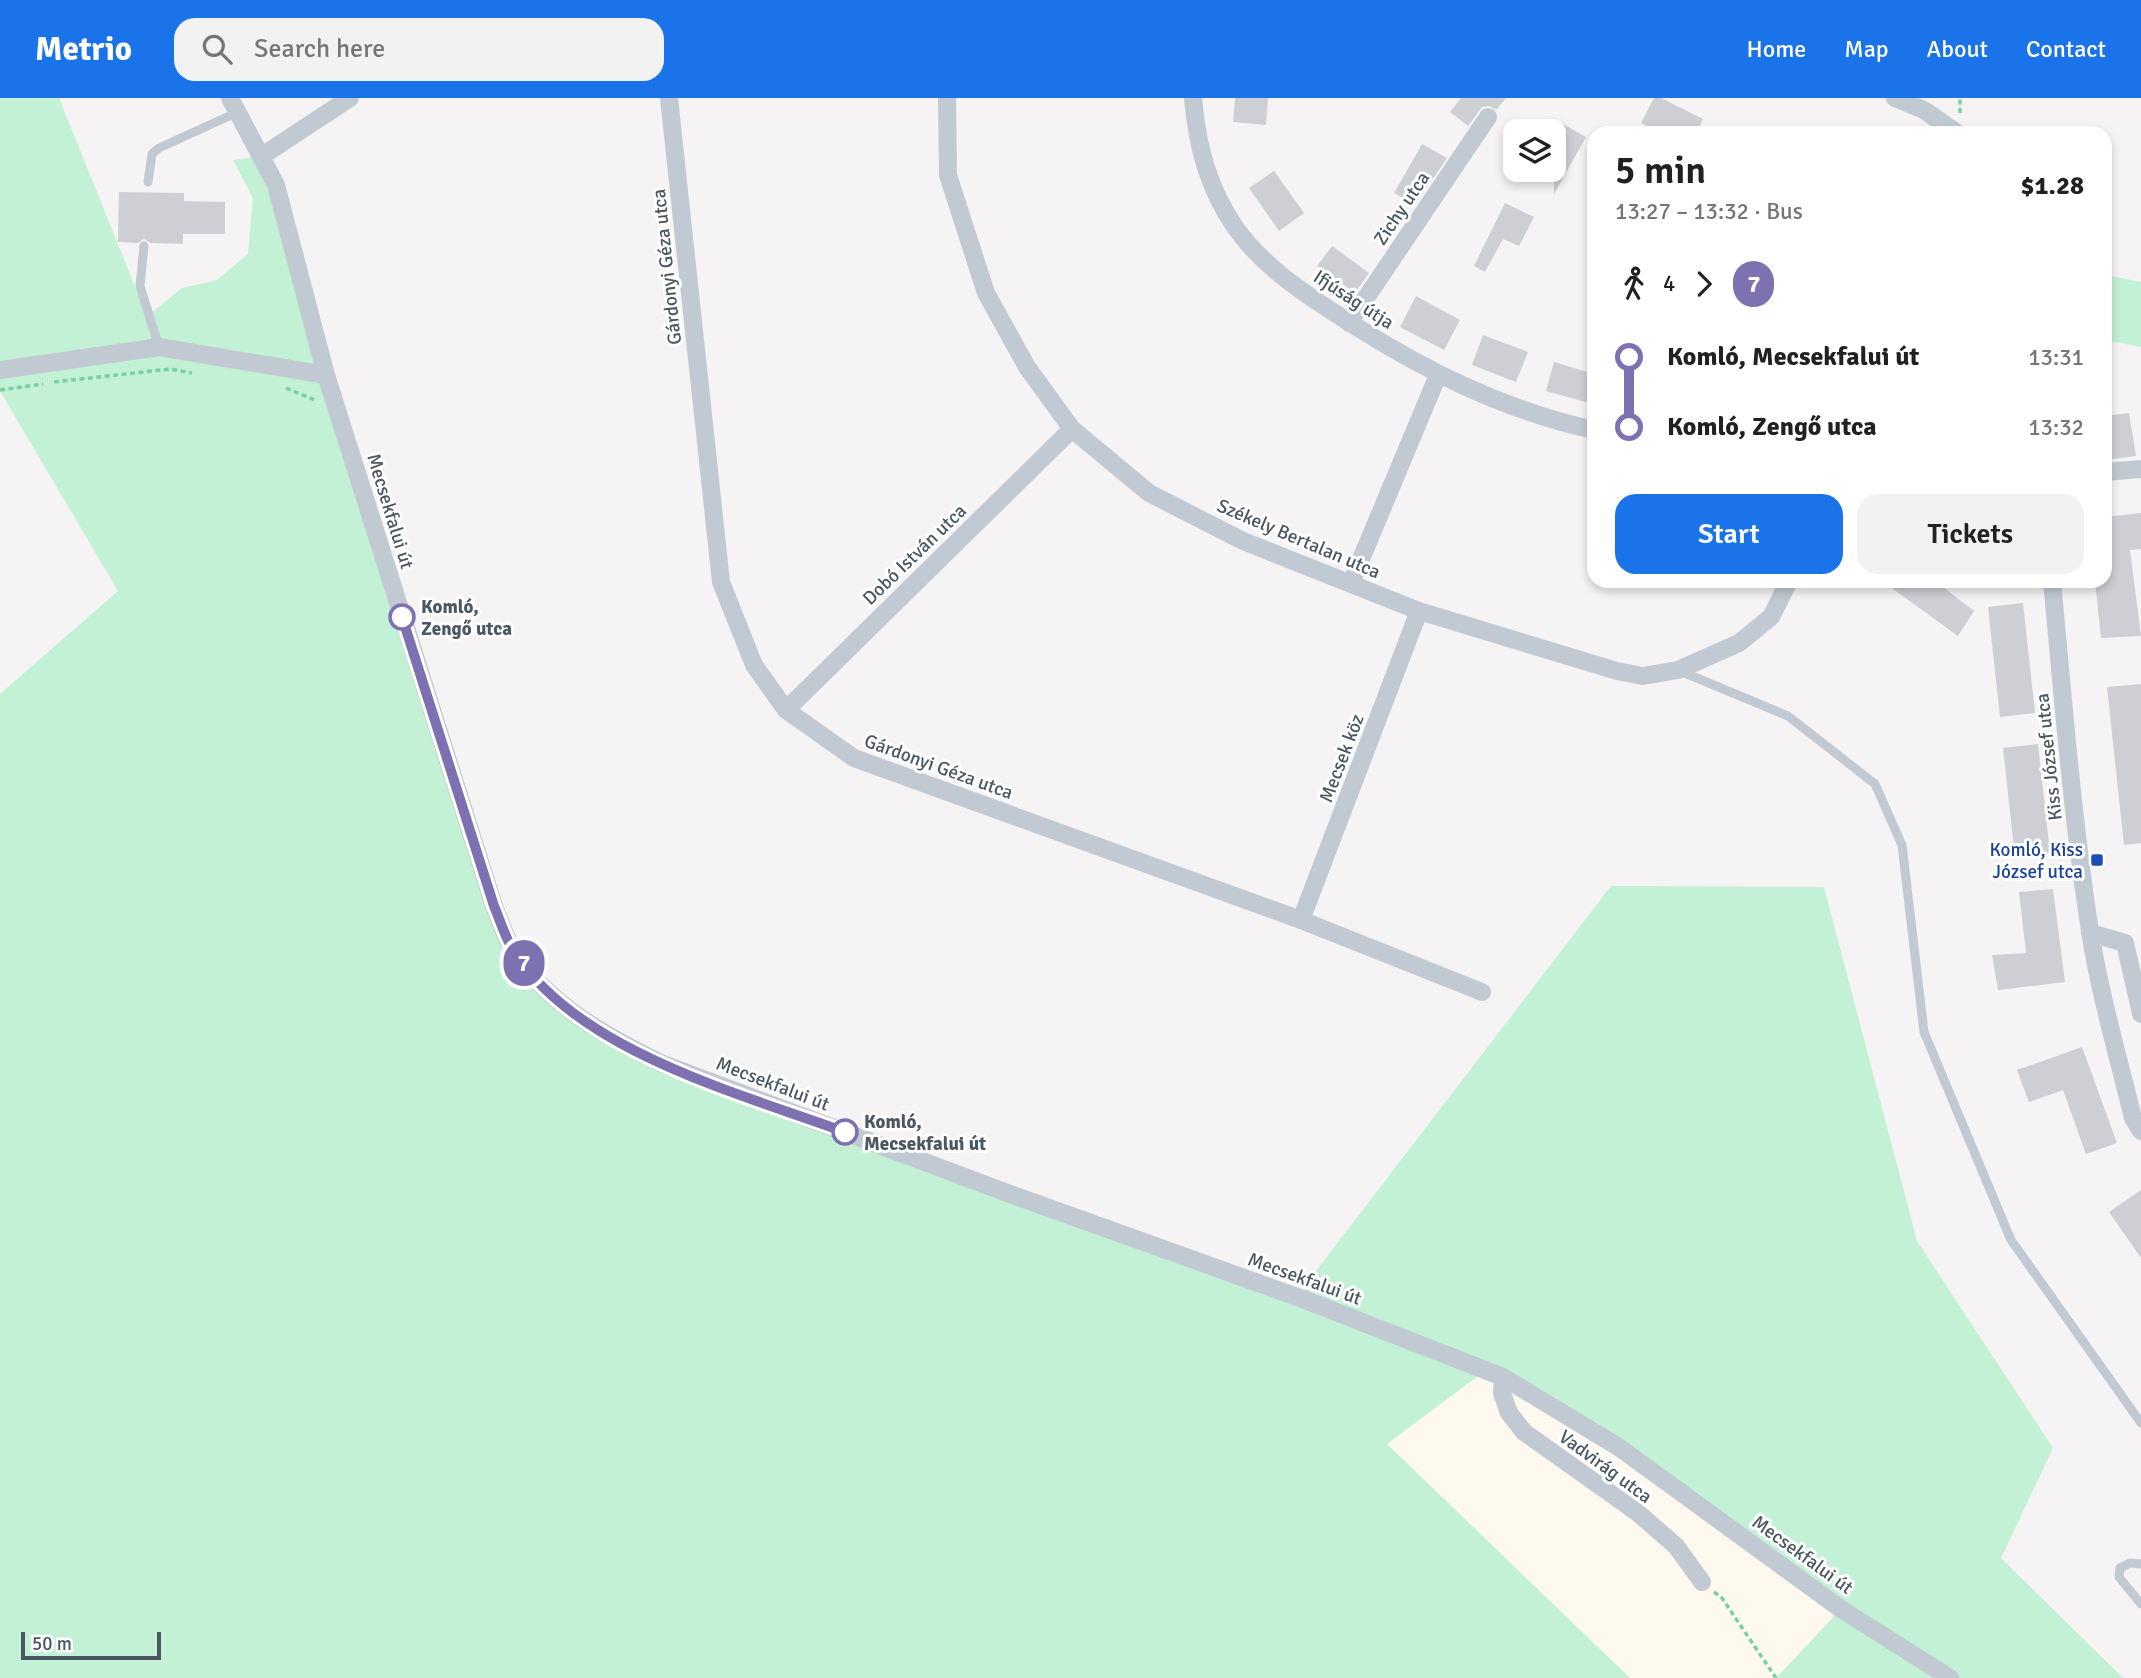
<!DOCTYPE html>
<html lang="en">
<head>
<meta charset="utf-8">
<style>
	:root { --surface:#fff; --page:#f2f2f2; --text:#202124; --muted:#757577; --accent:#1a73e8 }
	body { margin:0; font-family:Signika,sans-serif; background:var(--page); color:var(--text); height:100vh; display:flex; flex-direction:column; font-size:26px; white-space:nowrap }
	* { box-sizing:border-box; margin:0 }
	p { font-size:23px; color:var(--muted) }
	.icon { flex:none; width:38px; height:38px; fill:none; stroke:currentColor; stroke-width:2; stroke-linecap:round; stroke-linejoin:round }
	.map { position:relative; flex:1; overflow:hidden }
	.side { position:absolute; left:1587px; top:28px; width:525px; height:462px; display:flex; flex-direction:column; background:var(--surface); border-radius:21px; box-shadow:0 4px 10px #0003 }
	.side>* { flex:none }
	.badge { padding:0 14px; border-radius:23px; font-size:24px; line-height:46px }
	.controls { position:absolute; left:1503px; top:21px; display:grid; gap:14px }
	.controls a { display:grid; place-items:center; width:63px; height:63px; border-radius:14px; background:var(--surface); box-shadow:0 4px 10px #0003; font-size:35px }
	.scale { position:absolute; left:21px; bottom:18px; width:140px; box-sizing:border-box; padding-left:7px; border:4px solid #4a5661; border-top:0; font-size:19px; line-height:24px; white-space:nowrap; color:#4a5661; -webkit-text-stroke:5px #fff; paint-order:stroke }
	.map>.badge { position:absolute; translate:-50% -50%; box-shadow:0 0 0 4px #fff }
	.legs { display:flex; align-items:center; gap:10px; height:77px; padding:0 28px; font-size:23px }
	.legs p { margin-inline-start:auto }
	.summary { display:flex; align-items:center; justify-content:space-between; height:119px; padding:0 28px }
	h1 { font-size:38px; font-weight:600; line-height:52px }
	.button { display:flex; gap:14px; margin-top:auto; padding:14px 28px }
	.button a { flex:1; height:80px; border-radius:21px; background:var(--accent); color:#fff; font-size:28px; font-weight:600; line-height:80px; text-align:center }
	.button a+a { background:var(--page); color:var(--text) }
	ul { padding:0 28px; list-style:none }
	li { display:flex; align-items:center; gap:24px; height:70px; font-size:26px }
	li i { display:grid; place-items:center; width:10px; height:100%; margin:0 9px; background:currentColor }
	li i::after { content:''; width:18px; height:18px; margin:-9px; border:5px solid; border-radius:50%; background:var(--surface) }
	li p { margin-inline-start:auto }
	li:first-child i { background:linear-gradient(#0000 50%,currentColor 0) }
	li:last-child i { background:linear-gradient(currentColor 50%,#0000 0) }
	header { display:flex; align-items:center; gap:42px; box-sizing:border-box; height:98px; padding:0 35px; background:var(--accent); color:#fff }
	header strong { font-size:33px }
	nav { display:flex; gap:38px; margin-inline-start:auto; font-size:24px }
	.search { width:490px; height:63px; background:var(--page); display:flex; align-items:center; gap:18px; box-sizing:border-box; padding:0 24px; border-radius:21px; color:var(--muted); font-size:26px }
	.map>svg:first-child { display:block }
	.commercial { fill:#fdf9ef }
	.green { fill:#c3f1d5 }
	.building { fill:#cdcfd5 }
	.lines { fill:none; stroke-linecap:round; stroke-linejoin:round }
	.path { stroke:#7ad0a6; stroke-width:3.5; stroke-dasharray:5 3.5; stroke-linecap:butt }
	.service { stroke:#c1cad2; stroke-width:9 }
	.minor { stroke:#c1cad2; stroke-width:18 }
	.line-1-casing { stroke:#fff; stroke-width:16 }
	.line-1 { stroke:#7e71b1; stroke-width:10 }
	.stop-1-dot { fill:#fff; stroke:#7e71b1; stroke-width:3.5 }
	.transit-dot { fill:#1a4fb4; stroke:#fff; stroke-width:2.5 }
	.labels { text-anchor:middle; stroke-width:6; stroke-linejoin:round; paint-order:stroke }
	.street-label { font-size:19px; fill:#4a5661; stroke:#fff }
	.stop-label { font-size:19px; font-weight:bold; fill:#4a5661; stroke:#fff; text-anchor:start }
	.transit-label { font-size:19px; fill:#164399; stroke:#fff; text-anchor:end }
</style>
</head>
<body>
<header>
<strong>Metrio</strong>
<div class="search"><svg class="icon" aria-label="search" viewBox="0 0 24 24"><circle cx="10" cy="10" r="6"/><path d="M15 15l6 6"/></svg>Search here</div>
<nav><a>Home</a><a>Map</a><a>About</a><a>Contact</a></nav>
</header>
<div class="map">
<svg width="2141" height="1580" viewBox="0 0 2141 1580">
	<rect width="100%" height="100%" fill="#f5f3f3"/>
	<path class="commercial" d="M1486,1272L1503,1279L1841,1511L1776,1580H1630L1386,1346Z"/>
	<path class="green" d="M0,0H59L155,238L149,217L182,190L217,182L248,156L253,100L233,62L262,58L513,852L611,941L1299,1200L1316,1173L1611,788L1824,789L1917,1143L2053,1350L2001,1460L2123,1580H1776L1841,1511L1715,1418L1486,1272L1387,1346L1630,1580H0V596L118,493L0,293Z
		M2105,177L2141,184V249L2105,242Z"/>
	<path class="building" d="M1235,0H1268L1266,27L1233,24Z
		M1461,0H1506L1496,12L1489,8L1482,9L1468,28L1450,14Z
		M1654,0H1661L1703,21L1696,35H1662L1641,25Z
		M1554,21L1586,39L1554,96Z
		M1422,46L1447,60L1415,107L1394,95Z
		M1274,73L1304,115L1279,133L1249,90Z
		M119,94L184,95V103L225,104V136H183V146L150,145L144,141L138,145L118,144Z
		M1505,105L1534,119L1519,148L1503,141L1485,174L1474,168Z
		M1332,148L1369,175L1355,195L1317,168Z
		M1416,198L1460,222L1444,252L1400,229Z
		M1483,237L1528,254L1516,284L1472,267Z
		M1554,264L1594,276L1589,305L1546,293Z
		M2129,315L2136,358L2105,362V318Z
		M2141,415V451L2130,452L2141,538L2101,540L2095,483H2105V419Z
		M1882,483H1935L1974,513L1958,538Z
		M2023,505L2035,615L2000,619L1988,509Z
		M2141,586V745L2124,747L2107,589Z
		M2038,646L2050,755L2015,759L2003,650Z
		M2053,791L2065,884L1998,892L1992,857L2026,855L2019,794Z
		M2082,949L2117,1045L2086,1056L2063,992L2029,1004L2017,972Z
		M2141,1092V1160L2109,1114Z"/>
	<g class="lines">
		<path class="path" d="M1960,15V0
			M54,284L170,271L192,275
			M286,290L315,302
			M0,292L43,286
			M1714,1494L1722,1500L1776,1580"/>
		<path class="service" d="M148,84L152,56L159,50L238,14
			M144,148L140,188L159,249
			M1680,573L1788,618L1875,686L1902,747L1924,934L2011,1142L2141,1325
			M2141,1466L2130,1465L2120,1470L2119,1479L2141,1506"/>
		<path class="minor" d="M230,0L276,87L326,277L494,808C500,822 505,840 514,853C548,907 607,939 663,966L1010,1096L1300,1200L1503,1279L1620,1350L1841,1511L1950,1580
			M669,0L721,484L754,567L786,612L854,660L1301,822L1482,894
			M947,0L948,77L986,195L1027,269L1072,331L1149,395L1243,443L1419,513L1617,573L1643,578L1678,572L1739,545L1771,519L1789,483
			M1193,0C1197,47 1208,90 1235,129C1262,168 1305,196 1344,221C1422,271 1502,312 1594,332
			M1895,0L1924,12L1957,35
			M262,58L350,0
			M1349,225L1488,19
			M0,272L159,249L326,277
			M2105,374L2141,371
			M2052,483C2063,600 2072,717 2090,833C2100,897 2118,958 2133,1020L2141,1033
			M1351,485L1438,277
			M786,612L1072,331
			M1301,822L1419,513
			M2090,835L2125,845L2141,916
			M1503,1279L1502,1295L1509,1315L1524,1334L1638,1415L1676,1448L1702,1484"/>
	</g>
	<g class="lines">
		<g class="line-1-casing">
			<path id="line-1" d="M402,519L494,808C500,822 505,839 513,852C576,953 739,995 845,1034"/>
		</g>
		<use href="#line-1" class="line-1"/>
	</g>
	<g class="stop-1-dot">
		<circle cx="402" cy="519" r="12"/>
		<circle cx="845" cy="1034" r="12"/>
	</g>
	<rect class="transit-dot" x="2090" y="755" width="14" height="14" rx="3.5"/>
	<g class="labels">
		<g class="street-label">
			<text transform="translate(1401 110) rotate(-56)" y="7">Zichy utca</text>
			<text transform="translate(666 169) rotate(-96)" y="7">Gárdonyi Géza utca</text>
			<text transform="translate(1354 201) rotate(33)" y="7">Ifjúság útja</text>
			<text transform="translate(391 413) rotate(73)" y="7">Mecsekfalui út</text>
			<text transform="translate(1299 440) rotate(23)" y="7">Székely Bertalan utca</text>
			<text transform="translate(914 456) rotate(-44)" y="7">Dobó István utca</text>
			<text transform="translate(2048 659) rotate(-96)" y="7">Kiss József utca</text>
			<text transform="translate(1341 660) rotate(-69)" y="7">Mecsek köz</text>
			<text transform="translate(939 668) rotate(20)" y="7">Gárdonyi Géza utca</text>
			<text transform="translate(773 985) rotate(21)" y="7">Mecsekfalui út</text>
			<text transform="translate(1305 1180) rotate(20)" y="7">Mecsekfalui út</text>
			<text transform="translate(1606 1368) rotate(36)" y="7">Vadvirág utca</text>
			<text transform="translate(1803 1456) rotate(36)" y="7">Mecsekfalui út</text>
		</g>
		<g class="stop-label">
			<text x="421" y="515">Komló,<tspan x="421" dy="22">Zengő utca</tspan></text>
			<text x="864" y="1030">Komló,<tspan x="864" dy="22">Mecsekfalui út</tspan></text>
		</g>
		<g class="transit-label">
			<text x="2083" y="758">Komló, Kiss<tspan x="2083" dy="22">József utca</tspan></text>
		</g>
	</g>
</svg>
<div class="controls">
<a><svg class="icon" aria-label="layers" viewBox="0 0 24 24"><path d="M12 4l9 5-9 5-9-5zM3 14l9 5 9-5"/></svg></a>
</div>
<div class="scale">50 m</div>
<b class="badge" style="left:524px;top:865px;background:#7e71b1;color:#fff">7</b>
<section class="side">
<div class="summary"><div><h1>5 min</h1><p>13:27 – 13:32 · Bus</p></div><b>$1.28</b></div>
<div class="legs"><svg class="icon" aria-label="walk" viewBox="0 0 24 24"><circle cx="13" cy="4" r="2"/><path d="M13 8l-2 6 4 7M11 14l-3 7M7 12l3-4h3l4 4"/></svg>4<svg class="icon" aria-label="forward" viewBox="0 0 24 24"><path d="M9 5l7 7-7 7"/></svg><b class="badge" style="background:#7e71b1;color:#fff">7</b></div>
<ul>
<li><i style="color:#7e71b1"></i><b>Komló, Mecsekfalui út</b><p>13:31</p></li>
<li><i style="color:#7e71b1"></i><b>Komló, Zengő utca</b><p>13:32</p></li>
</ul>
<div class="button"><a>Start</a><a>Tickets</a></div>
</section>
</div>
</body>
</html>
